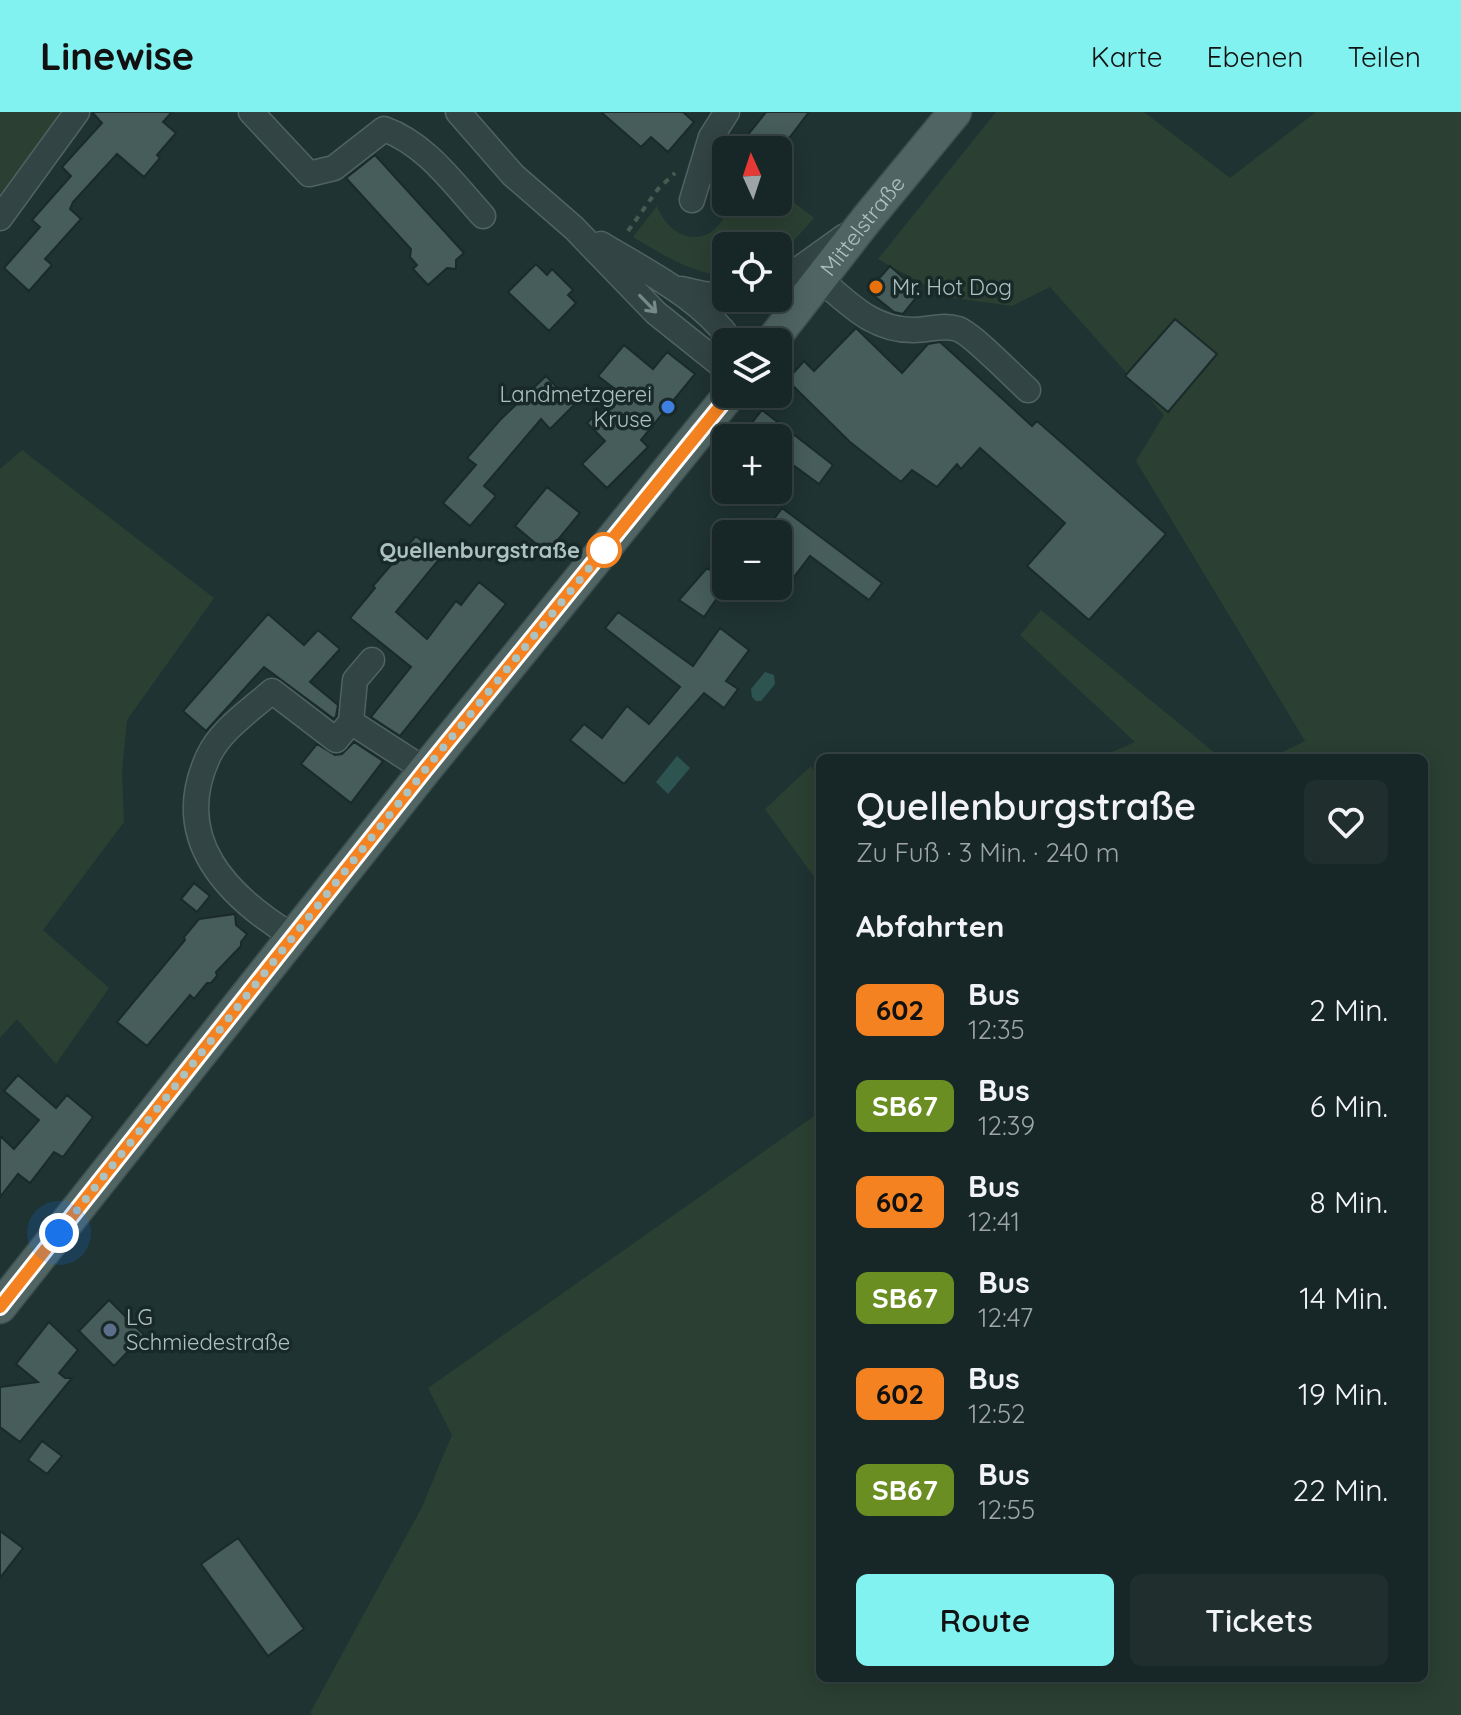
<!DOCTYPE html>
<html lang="de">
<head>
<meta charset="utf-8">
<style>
	:root { --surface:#172626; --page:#202e2e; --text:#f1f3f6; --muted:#9ea5a7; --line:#364343; --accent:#81f2f0 }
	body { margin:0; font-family:Quicksand,sans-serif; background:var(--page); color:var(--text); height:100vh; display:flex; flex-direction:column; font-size:30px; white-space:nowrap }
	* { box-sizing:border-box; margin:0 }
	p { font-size:26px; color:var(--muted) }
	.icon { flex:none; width:44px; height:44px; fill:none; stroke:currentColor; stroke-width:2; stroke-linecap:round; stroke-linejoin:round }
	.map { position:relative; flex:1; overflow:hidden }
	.side { position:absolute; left:816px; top:642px; width:612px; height:928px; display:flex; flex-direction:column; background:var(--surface); border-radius:12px; box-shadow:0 4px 20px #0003,0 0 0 2px var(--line) }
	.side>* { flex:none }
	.badge { padding:0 16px; border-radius:12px; font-size:28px; line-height:52px }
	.needle { width:52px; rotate:357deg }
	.controls { position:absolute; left:712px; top:24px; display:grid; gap:16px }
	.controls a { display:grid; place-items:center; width:80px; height:80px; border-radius:12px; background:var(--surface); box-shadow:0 4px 20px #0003,0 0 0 2px var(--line); font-size:40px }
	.you { position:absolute; width:40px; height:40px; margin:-20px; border:6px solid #fff; border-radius:50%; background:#1a73e8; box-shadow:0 0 0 12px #1a73e833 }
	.map>.badge { position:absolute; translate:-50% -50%; box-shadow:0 0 0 4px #fff }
	h2 { padding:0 40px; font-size:30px; line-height:72px }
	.round { display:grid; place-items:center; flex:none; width:84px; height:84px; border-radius:12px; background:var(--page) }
	.summary { display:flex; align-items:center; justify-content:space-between; height:136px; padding:0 40px }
	h1 { font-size:38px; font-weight:600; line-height:60px }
	.primary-button { display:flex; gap:16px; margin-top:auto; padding:16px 40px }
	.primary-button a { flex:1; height:92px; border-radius:12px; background:var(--accent); color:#111; font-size:32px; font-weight:600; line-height:92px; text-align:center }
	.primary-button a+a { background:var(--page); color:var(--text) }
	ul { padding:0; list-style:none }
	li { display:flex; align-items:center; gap:24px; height:96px; padding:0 40px }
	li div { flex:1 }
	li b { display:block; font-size:30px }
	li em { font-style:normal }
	li .badge { min-width:88px; font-weight:700; text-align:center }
	header { display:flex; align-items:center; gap:48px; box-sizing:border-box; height:112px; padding:0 40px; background:var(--accent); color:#111 }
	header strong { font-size:38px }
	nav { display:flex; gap:44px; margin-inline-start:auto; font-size:28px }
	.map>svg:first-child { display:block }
	.green { fill:#2b4032 }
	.water { fill:#2e5452 }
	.building { fill:#465d5c; stroke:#1a2b2a; stroke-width:2 }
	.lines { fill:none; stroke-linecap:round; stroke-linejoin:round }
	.minor-casing { stroke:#506362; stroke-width:27 }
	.major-casing { stroke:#3c4e4d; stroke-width:35 }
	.path { stroke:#485b51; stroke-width:4; stroke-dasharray:6 6; stroke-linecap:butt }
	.minor { stroke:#344; stroke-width:24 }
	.major { stroke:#506563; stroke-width:32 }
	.oneway { stroke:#768989 }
	.line-casing { stroke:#fff; stroke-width:18 }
	.line { stroke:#f58220; stroke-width:12 }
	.walk { stroke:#acc2c1; stroke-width:8; stroke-dasharray:0 14.4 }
	.food-dot { fill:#e8710a; stroke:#182928; stroke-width:3 }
	.shop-dot { fill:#3f7fe0; stroke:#182928; stroke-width:3 }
	.stop-dot { fill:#fff; stroke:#f58220; stroke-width:4 }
	.service-dot { fill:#5c6f8a; stroke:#182928; stroke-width:3 }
	.labels { text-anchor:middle; stroke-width:7; stroke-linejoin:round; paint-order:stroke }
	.street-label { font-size:22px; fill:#acc2c1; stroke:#182928 }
	.poi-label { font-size:22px; fill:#acc2c1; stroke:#182928; text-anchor:start }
	.stop-label { font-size:22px; font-weight:bold; fill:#acc2c1; stroke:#182928; text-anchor:end }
</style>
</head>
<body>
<header>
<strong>Linewise</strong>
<nav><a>Karte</a><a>Ebenen</a><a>Teilen</a></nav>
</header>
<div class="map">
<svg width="1461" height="1603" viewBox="0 0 1461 1603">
	<rect width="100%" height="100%" fill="#1f3332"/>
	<path class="green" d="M0,0H67L0,93Z
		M996,0H1144L1230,66L1316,0H1461V1603H313L310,1601L421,1397L452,1323L428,1276L820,1000V1566H1424V646H1270L1305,629L1136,349L1164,303L1050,175L1012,194L946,185L878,147Z
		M778,78L814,106L778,146V134H726V164C693,162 661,142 633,125L657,94C673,136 720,136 729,90H778Z
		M22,338L214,486L127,608L122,659L124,710L43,818L109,876L56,952L17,907L0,926V357Z
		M1041,498L1221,646H1098L1135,630L1020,523Z
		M811,654L820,667V773L765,697Z"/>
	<path class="water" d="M765,560L774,563L775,572L761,589H756L752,585L751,577Z
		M677,644L690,656L668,682L656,670Z"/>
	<path class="building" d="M92,0H172L163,10L176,21L157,43L160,46L144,65L117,42L73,90L70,97L81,107L45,147L52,153L29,179L4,156L40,115L32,108L71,64L62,55L102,11Z
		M601,0H683L694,10L668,40L651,25L641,35Z
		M766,0H809L780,38H756L743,29Z
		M375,43L464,141L456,148V157L447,156L428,173L413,157L417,153L410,145L411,137L346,66Z
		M536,152L547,163L552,157L573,178L568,183L576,191L549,219L508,180Z
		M890,154L920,181L903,202L894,200L868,179Z
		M1175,207L1217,242L1168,300L1125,264Z
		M856,216L902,261L928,232L940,230L1032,314L1037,309L1166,422L1089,508L1027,454L1065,411L980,336L961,357L957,352L937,375L912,358L901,370L850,330L787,268L804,249L814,259Z
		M624,233L653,257L667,240L695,262L641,328L648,335L607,376L582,352L605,329L587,311L619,280L598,264Z
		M546,264L574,293L550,317L541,307L484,374L496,384L470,414L443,391L476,353L467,346L500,308Z
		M762,298L833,353L819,372L778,342V326H740Z
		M547,375L580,401L547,441L515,414Z
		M782,396L882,471L869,488L810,444L778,486V421L769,414Z
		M416,424L441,445L396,500L427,527L456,489L461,493L479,470L506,492L400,624L371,605L411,555L350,506L375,476L373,474Z
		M707,456L726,469V473L704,505L679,488Z
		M618,500L693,554L720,516L749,538L726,569L738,577L724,596L704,581L624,672L570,628L584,612L602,626L627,594L649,612L680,575L605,516Z
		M268,502L304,533L318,518L340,537L310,570L338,593L336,604L334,607L264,555L206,619L183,599Z
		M354,630L383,649L351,691L301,652L317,632L335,643L342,642Z
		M194,771L210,784L197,800L181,787Z
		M235,802L236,813L247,822L241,830V834L216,860L217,864L211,871H207L194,887L190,883L147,934L117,910L185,828L184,825L199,807Z
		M18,963L56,996L67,983L93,1005L63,1045L54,1040L30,1071L18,1062L0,1085V1024L14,1037L39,1008L4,979Z
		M109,1188L144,1223L114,1254L79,1219Z
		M49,1210L78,1238L59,1261L65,1266H72L20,1330L0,1315V1275L38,1270L16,1252Z
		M42,1329L62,1344L47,1362L28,1348Z
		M0,1419L23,1436L0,1466Z
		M238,1426L304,1517L268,1544L201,1452Z"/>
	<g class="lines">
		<g class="minor-casing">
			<path id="minor" d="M251,0L309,62L334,56L384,17C426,32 453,71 483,104
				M458,0L513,63L574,116L656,201L726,257
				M692,88L711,25L727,0
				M0,106L77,0
				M601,132C647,160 700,185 732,230
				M820,167C849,192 874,219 915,218C930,218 943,212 958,217C971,221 1015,266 1028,278
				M778,172L845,124
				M681,177L703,182L726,184
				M351,610L355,568L372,548
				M294,825C228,785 170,728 208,645C220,618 251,598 272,579L336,628L351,610L425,658"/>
		</g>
		<g class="major-casing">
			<g id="major">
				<path id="s1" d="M771,230L866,108L955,0"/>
				<path d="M0,1195L425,658L730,282"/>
			</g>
		</g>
		<path class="path" d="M628,119L658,77L675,61"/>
		<use href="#minor" class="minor"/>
		<use href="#major" class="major"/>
	</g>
	<defs><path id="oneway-shaft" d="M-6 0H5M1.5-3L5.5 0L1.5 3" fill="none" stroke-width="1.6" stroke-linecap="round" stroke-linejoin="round" transform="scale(2)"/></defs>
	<use class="oneway" href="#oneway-shaft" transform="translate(648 192) rotate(46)"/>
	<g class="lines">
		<g class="line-casing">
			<path id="line" d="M0,1195L425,658L730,282"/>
		</g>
		<use href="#line" class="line"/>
		<path class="walk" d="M59,1121L425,658L604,438"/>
	</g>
	<circle class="food-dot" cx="876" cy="175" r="8"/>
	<circle class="shop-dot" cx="668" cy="295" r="8"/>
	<circle class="stop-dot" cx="604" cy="438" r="16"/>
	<circle class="service-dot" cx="110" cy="1218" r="8"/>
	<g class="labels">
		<g class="street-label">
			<text dy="8" stroke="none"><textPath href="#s1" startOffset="148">Mittelstraße</textPath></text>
		</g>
		<g class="poi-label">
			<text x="892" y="183">Mr. Hot Dog</text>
			<text x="652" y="290" text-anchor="end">Landmetzgerei<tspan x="652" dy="25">Kruse</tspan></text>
			<text x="126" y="1213">LG<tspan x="126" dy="25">Schmiedestraße</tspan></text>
		</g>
		<g class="stop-label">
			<text x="580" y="446">Quellenburgstraße</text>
		</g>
	</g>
</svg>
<div class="controls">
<a><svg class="needle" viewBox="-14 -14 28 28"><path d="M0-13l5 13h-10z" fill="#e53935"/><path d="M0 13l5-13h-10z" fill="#9ea5a7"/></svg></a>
<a><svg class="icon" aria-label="locate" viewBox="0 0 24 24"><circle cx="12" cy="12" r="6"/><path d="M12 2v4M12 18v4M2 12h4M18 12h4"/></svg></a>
<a><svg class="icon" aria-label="layers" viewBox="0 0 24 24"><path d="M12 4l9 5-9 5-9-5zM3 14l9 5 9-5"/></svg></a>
<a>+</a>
<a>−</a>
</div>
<div class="you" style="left:59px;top:1121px"></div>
<section class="side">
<div class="summary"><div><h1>Quellenburgstraße</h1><p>Zu Fuß · 3 Min. · 240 m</p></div><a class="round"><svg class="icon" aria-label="heart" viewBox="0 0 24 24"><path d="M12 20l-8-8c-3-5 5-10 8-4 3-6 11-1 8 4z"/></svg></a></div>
<h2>Abfahrten</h2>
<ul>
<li><span class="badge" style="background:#f58220;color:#111">602</span><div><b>Bus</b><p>12:35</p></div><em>2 Min.</em></li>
<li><span class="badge" style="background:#6b8e23;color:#fff">SB67</span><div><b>Bus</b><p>12:39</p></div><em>6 Min.</em></li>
<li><span class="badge" style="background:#f58220;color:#111">602</span><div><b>Bus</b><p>12:41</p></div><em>8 Min.</em></li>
<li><span class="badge" style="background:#6b8e23;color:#fff">SB67</span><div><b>Bus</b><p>12:47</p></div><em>14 Min.</em></li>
<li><span class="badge" style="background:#f58220;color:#111">602</span><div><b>Bus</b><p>12:52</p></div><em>19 Min.</em></li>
<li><span class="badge" style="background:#6b8e23;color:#fff">SB67</span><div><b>Bus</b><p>12:55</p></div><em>22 Min.</em></li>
</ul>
<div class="primary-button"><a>Route</a><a>Tickets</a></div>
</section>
</div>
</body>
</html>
